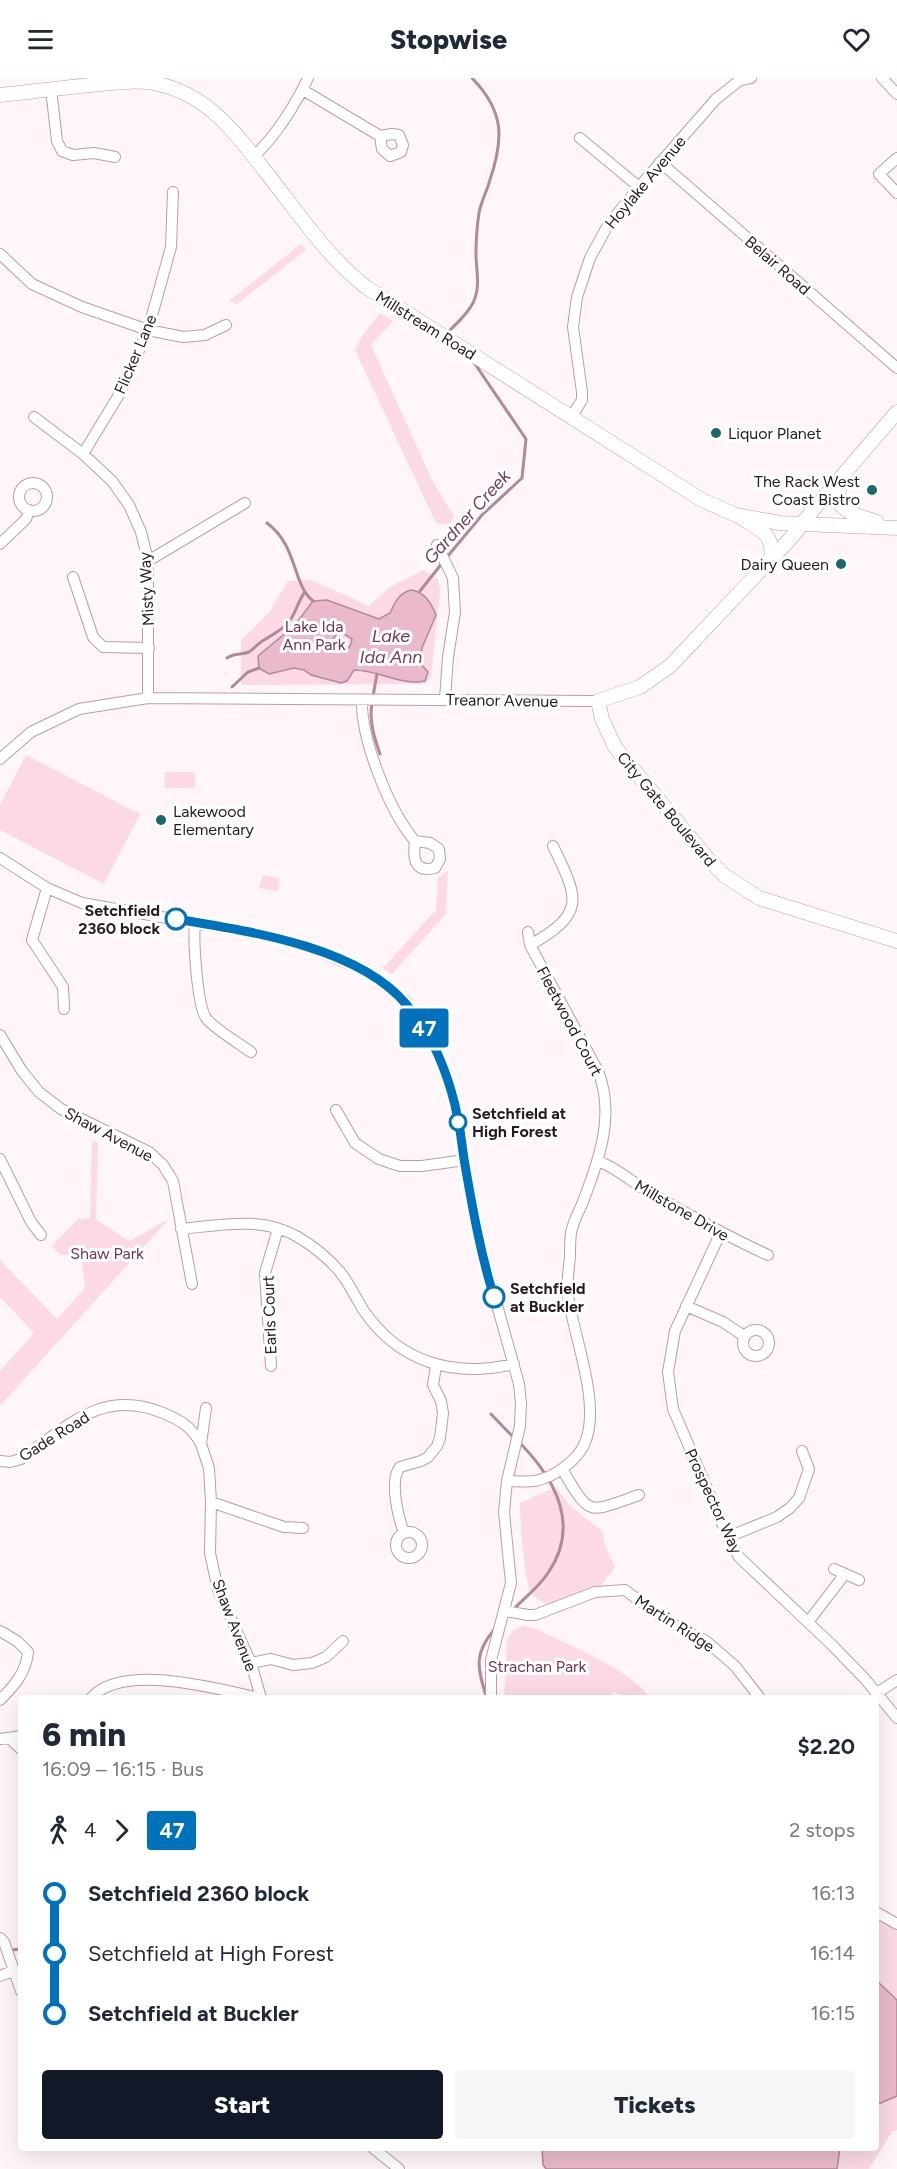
<!DOCTYPE html>
<html lang="en">
<head>
<meta charset="utf-8">
<style>
	:root { --surface:#fff; --page:#f6f6f7; --text:#1f2937; --muted:#747a83; --accent:#111827 }
	body { margin:0; font-family:Figtree,sans-serif; background:var(--page); color:var(--text); height:100vh; display:flex; flex-direction:column; font-size:22px; white-space:nowrap }
	* { box-sizing:border-box; margin:0 }
	p { font-size:20px; color:var(--muted) }
	.icon { flex:none; width:33px; height:33px; fill:none; stroke:currentColor; stroke-width:2; stroke-linecap:round; stroke-linejoin:round }
	.map { position:relative; flex:1; overflow:hidden }
	.details { position:absolute; left:18px; top:1617px; width:861px; height:456px; display:flex; flex-direction:column; background:var(--surface); border-radius:6px; box-shadow:0 6px 24px #0002 }
	.details>* { flex:none }
	.badge { padding:0 12px; border-radius:4px; font-size:21px; line-height:39px }
	.map>.badge { position:absolute; translate:-50% -50%; box-shadow:0 0 0 3px #fff }
	.legs { display:flex; align-items:center; gap:9px; height:66px; padding:0 24px; font-size:20px }
	.legs p { margin-inline-start:auto }
	.headline { display:flex; align-items:center; justify-content:space-between; height:102px; padding:0 24px }
	h1 { font-size:33px; font-weight:800; line-height:45px }
	.primary-button { display:flex; gap:12px; margin-top:auto; padding:12px 24px }
	.primary-button a { flex:1; height:69px; border-radius:6px; background:var(--accent); color:#fff; font-size:24px; font-weight:800; line-height:69px; text-align:center }
	.primary-button a+a { background:var(--page); color:var(--text) }
	ul { padding:0 24px; list-style:none }
	li { display:flex; align-items:center; gap:21px; height:60px; font-size:22px }
	li i { display:grid; place-items:center; width:9px; height:100%; margin:0 8px; background:currentColor }
	li i::after { content:''; width:15px; height:15px; margin:-8px; border:4px solid; border-radius:50%; background:var(--surface) }
	li p { margin-inline-start:auto }
	li:first-child i { background:linear-gradient(#0000 50%,currentColor 0) }
	li:last-child i { background:linear-gradient(currentColor 50%,#0000 0) }
	header { display:flex; justify-content:space-between; align-items:center; height:78px; padding:0 24px; background:var(--surface); font-size:27px; font-weight:800 }
	.map>svg:first-child { display:block }
	.green { fill:#fbdae6 }
	.water { fill:#eabacc; stroke:#b08a98; stroke-width:1.5; fill-rule:evenodd }
	.lines { fill:none; stroke-linecap:round; stroke-linejoin:round }
	.stream { stroke:#b08a98; stroke-width:3 }
	.street-casing { stroke:#c09aa9; stroke-width:12 }
	.secondary-casing { stroke:#c09aa9; stroke-width:15 }
	.street { stroke:#fff; stroke-width:10 }
	.secondary { stroke:#fff; stroke-width:14 }
	.line-1-casing { stroke:#fff; stroke-width:14 }
	.line-1 { stroke:#0072bc; stroke-width:9 }
	.poi-dot { fill:#1b686a; stroke:#fff; stroke-width:2 }
	.stop-1-dot { fill:#fff; stroke:#0072bc; stroke-width:3 }
	.labels { text-anchor:middle; stroke-width:6; stroke-linejoin:round; paint-order:stroke }
	.street-label { font-size:16px; fill:#281a1f; stroke:#fff }
	.poi-label { font-size:16px; fill:#281a1f; stroke:#fff; text-anchor:start }
	.park-label { font-size:16px; fill:#723651; stroke:#fff }
	.stop-label { font-size:16px; font-weight:bold; fill:#281a1f; stroke:#fff; text-anchor:start }
	.water-label { font-size:18px; font-style:italic; fill:#773b55; stroke:#fff }
</style>
</head>
<body>
<header><svg class="icon" aria-label="menu" viewBox="0 0 24 24"><path d="M4 6h16M4 12h16M4 18h16"/></svg>Stopwise<svg class="icon" aria-label="heart" viewBox="0 0 24 24"><path d="M12 20l-8-8c-3-5 5-10 8-4 3-6 11-1 8 4z"/></svg></header>
<div class="map">
<svg width="897" height="2091" viewBox="0 0 897 2091">
	<rect width="100%" height="100%" fill="#fef6f9"/>
	<path class="green" d="M301,166L306,172L237,226L229,223Z
		M380,235L393,243L371,267L431,400L454,438L450,447L436,445L355,272L362,258Z
		M423,492L438,501L440,513L431,599L426,606L241,607V562L269,535L288,503L311,502L369,528L390,509Z
		M26,677L140,736L104,806L0,752V727Z
		M165,694H195V710H165Z
		M448,793L446,836L392,896L383,890L436,832L438,800Z
		M263,797L279,800L278,813L259,810Z
		M92,1062L98,1065L96,1141L129,1163L169,1141L0,1328V1293L34,1255L0,1219V1182L57,1241L85,1210L82,1185L75,1177H60L52,1168L78,1141L90,1140Z
		M556,1409L570,1428L602,1453L605,1467L615,1489L600,1509L548,1527C543,1524 536,1521 532,1516C524,1505 520,1442 520,1425Z
		M522,1548L534,1550C566,1566 631,1591 650,1620H628L613,1614L612,1620H504L507,1562L514,1552Z
		M876,1842L897,1851V1922L876,1902Z
		M897,2018V2052L892,2054L869,2091H837L840,2070H876V2027Z"/>
	<path class="water" d="M411,512C425,514 431,525 436,537L422,570L420,585L428,594L425,603C401,608 378,592 354,592L347,603L341,605L311,597L304,592L294,590L269,596L259,590L258,578L295,547L313,523L327,522L379,541L390,535C395,524 399,515 411,512ZM344,556L352,561C351,569 348,572 342,574C335,572 333,568 333,561L337,556Z
		M876,1902L897,1922V2018L876,2027Z
		M542,2070H840L837,2091H546L543,2087Z"/>
	<g class="lines">
		<path class="stream" d="M446,256C455,247 467,237 473,225C481,208 476,193 476,176C476,163 477,148 479,135C481,124 486,115 489,105C504,61 505,34 472,0
			M267,445C298,468 292,506 313,523
			M447,479L482,437L522,400L526,361L475,286
			M420,513L443,484
			M227,580C234,575 242,577 249,574C254,571 258,565 264,562C272,557 280,553 287,546C296,537 297,524 305,514
			M232,609L248,594L259,590
			M373,618L377,596
			M372,625C369,643 374,659 380,676
			M491,1336L515,1361
			M513,1532C524,1520 539,1509 548,1495C581,1447 555,1401 520,1365
			M486,1618C478,1591 473,1576 494,1552
			M11,1872L21,1871"/>
		<g class="street-casing">
			<path id="street" d="M882,0L897,16
				M51,11L57,63L62,73L73,77L94,75L115,79
				M303,12L380,58
				M392,56L399,57L403,67L401,74L390,78L382,71L380,58Z
				M580,60L639,109
				M254,78C275,59 296,26 308,0
				M897,80L879,96L897,115
				M660,84L897,290
				M0,176L32,206L82,229L148,252L183,259L205,257L226,247
				M572,338L582,322V314L573,249L577,219L590,180L608,147L639,109L716,21L740,2L751,0
				M34,339L83,376L112,403L129,427L141,454L148,483V620
				M83,376L120,315L148,252L171,169L173,114
				M19 419a14 14 0 1 1 28 0a14 14 0 1 1-28 0Z
				M0,466L26,441L29,432
				M437,467L453,500L455,534L448,579L445,621
				M148,483L245,425
				M73,499L93,559L103,569L149,570
				M362,622C361,661 389,733 415,763L430,765L439,771L440,781L435,790C413,795 413,779 415,763
				M0,681L31,654L79,631L148,620L598,623
				M0,780L47,810L82,825L241,853L280,861L311,870L361,891L379,902L406,924L428,956L449,1004L455,1028L480,1166L519,1306L521,1325L520,1348L507,1403L504,1434L511,1505L491,1582V1620
				M47,810L32,862L63,909L64,931
				M195,844C193,862 197,926 206,940C213,950 240,966 251,974
				M530,867C587,835 578,820 553,768
				M0,957L22,993L39,1014L61,1031L149,1074L163,1087L173,1103L192,1206
				M336,1032L355,1065L379,1081L400,1088H422L465,1082
				M0,1081L31,1144L41,1157
				M598,1083C617,1090 632,1104 649,1114C689,1137 726,1158 768,1177
				M181,1151C220,1147 262,1138 298,1159C313,1168 329,1181 340,1194C350,1206 356,1221 364,1233C400,1285 454,1300 514,1286
				M720,1156L675,1253L668,1294L673,1331L728,1459L739,1479L832,1567L865,1601L897,1640
				M686,1228L723,1244L744,1258
				M743 1265a13 13 0 1 1 26 0a13 13 0 1 1-26 0Z
				M271,1288L265,1195L278,1151
				M206,1330L201,1366L209,1390L211,1424L210,1475L218,1512L251,1585L261,1620
				M0,1383L10,1384L21,1381C68,1348 102,1310 163,1335C180,1342 192,1349 201,1366
				M562,1391C591,1440 587,1435 639,1417
				M507,1403C516,1403 526,1404 535,1403C555,1399 580,1381 586,1362C600,1323 574,1259 568,1218C566,1206 569,1191 570,1178C570,1170 570,1162 571,1155C573,1143 580,1132 584,1121C600,1079 615,1036 598,993L530,867L528,854
				M211,1424L284,1449L303,1450
				M396 1467a13 13 0 1 1 26 0a13 13 0 1 1-26 0Z
				M404,1455C398,1439 389,1402 400,1389L421,1383L428,1379L437,1368L440,1360L443,1335L441,1323L433,1307L436,1288
				M728,1459L777,1439L790,1430L799,1420L809,1391L802,1373
				M834,1491L859,1502
				M505,1533L528,1537H535L595,1514L625,1512L665,1542L706,1563L735,1588L760,1620
				M808,1544L845,1496
				M0,1553L17,1563L28,1574C26,1595 14,1608 0,1622
				M251,1585L271,1581L293,1587L312,1585L326,1579L343,1563
				M877,1615L897,1602
				M91,1620C123,1584 218,1611 259,1620
				M9,1660L21,1671
				M0,1661L21,1658
				M876,1834L897,1846
				M0,1860L4,1864L21,1913
				M0,1898L13,1893
				M373,2070L399,2091"/>
		</g>
		<g class="secondary-casing">
			<path id="secondary" d="M0,17C30,14 60,10 90,7C113,5 136,1 158,6C208,17 236,55 265,93C297,133 326,178 366,209L702,422L736,437L780,445L897,450
				M897,334L813,432L791,460L670,588L640,609L598,623L602,641L615,669L708,781L725,798L759,820L897,863
				M844,401C842,405 839,411 838,415C836,435 863,439 877,444
				M743,441C763,453 774,457 771,482"/>
		</g>
		<use href="#street" class="street"/>
		<use href="#secondary" class="secondary"/>
	</g>
	<g class="lines">
		<g class="line-1-casing">
			<path id="line-1" d="M176,841C247,853 357,868 406,926C431,954 446,991 455,1027C459,1045 462,1063 464,1081C472,1127 480,1174 494,1219"/>
		</g>
		<use href="#line-1" class="line-1"/>
	</g>
	<g class="poi-dot">
		<circle cx="716" cy="355" r="6"/>
		<circle cx="872" cy="412" r="6"/>
		<circle cx="841" cy="486" r="6"/>
		<circle cx="161" cy="742" r="6"/>
	</g>
	<g class="stop-1-dot">
		<circle cx="176" cy="841" r="10"/>
		<circle cx="458" cy="1044" r="8"/>
		<circle cx="494" cy="1219" r="10"/>
	</g>
	<g class="labels">
		<g class="street-label">
			<text transform="translate(645 104) rotate(-50)" y="6">Hoylake Avenue</text>
			<text transform="translate(778 187) rotate(41)" y="6">Belair Road</text>
			<text transform="translate(426 247) rotate(32)" y="6">Millstream Road</text>
			<text transform="translate(135 276) rotate(-67)" y="6">Flicker Lane</text>
			<text transform="translate(146 511) rotate(-93)" y="6">Misty Way</text>
			<text transform="translate(502 622) rotate(1)" y="6">Treanor Avenue</text>
			<text transform="translate(667 731) rotate(50)" y="6">City Gate Boulevard</text>
			<text transform="translate(570 943) rotate(62)" y="6">Fleetwood Court</text>
			<text transform="translate(109 1056) rotate(28)" y="6">Shaw Avenue</text>
			<text transform="translate(682 1132) rotate(30)" y="6">Millstone Drive</text>
			<text transform="translate(269 1237) rotate(-92)" y="6">Earls Court</text>
			<text transform="translate(54 1358) rotate(-32)" y="6">Gade Road</text>
			<text transform="translate(714 1423) rotate(65)" y="6">Prospector Way</text>
			<text transform="translate(675 1545) rotate(33)" y="6">Martin Ridge</text>
			<text transform="translate(235 1547) rotate(69)" y="6">Shaw Avenue</text>
		</g>
		<g class="poi-label">
			<text x="728" y="361">Liquor Planet</text>
			<text x="860" y="409" text-anchor="end">The Rack West<tspan x="860" dy="18">Coast Bistro</tspan></text>
			<text x="829" y="492" text-anchor="end">Dairy Queen</text>
			<text x="173" y="739">Lakewood<tspan x="173" dy="18">Elementary</tspan></text>
		</g>
		<g class="park-label">
			<text x="314" y="554">Lake Ida<tspan x="314" dy="18">Ann Park</tspan></text>
			<text x="107" y="1181">Shaw Park</text>
			<text x="537" y="1594">Strachan Park</text>
		</g>
		<g class="stop-label">
			<text x="160" y="838" text-anchor="end">Setchfield<tspan x="160" dy="18">2360 block</tspan></text>
			<text x="472" y="1041">Setchfield at<tspan x="472" dy="18">High Forest</tspan></text>
			<text x="510" y="1216">Setchfield<tspan x="510" dy="18">at Buckler</tspan></text>
		</g>
		<g class="water-label">
			<text transform="translate(467 439) rotate(-48)" y="6">Gardner Creek</text>
			<text x="391" y="564">Lake<tspan x="391" dy="21">Ida Ann</tspan></text>
		</g>
	</g>
</svg>
<b class="badge" style="left:424px;top:950px;background:#0072bc;color:#fff">47</b>
<section class="details">
<div class="headline"><div><h1>6 min</h1><p>16:09 – 16:15 · Bus</p></div><b>$2.20</b></div>
<div class="legs"><svg class="icon" aria-label="walk" viewBox="0 0 24 24"><circle cx="13" cy="4" r="2"/><path d="M13 8l-2 6 4 7M11 14l-3 7M7 12l3-4h3l4 4"/></svg>4<svg class="icon" aria-label="forward" viewBox="0 0 24 24"><path d="M9 5l7 7-7 7"/></svg><b class="badge" style="background:#0072bc;color:#fff">47</b><p>2 stops</p></div>
<ul>
<li><i style="color:#0072bc"></i><b>Setchfield 2360 block</b><p>16:13</p></li>
<li><i style="color:#0072bc"></i><span>Setchfield at High Forest</span><p>16:14</p></li>
<li><i style="color:#0072bc"></i><b>Setchfield at Buckler</b><p>16:15</p></li>
</ul>
<div class="primary-button"><a>Start</a><a>Tickets</a></div>
</section>
</div>
</body>
</html>
